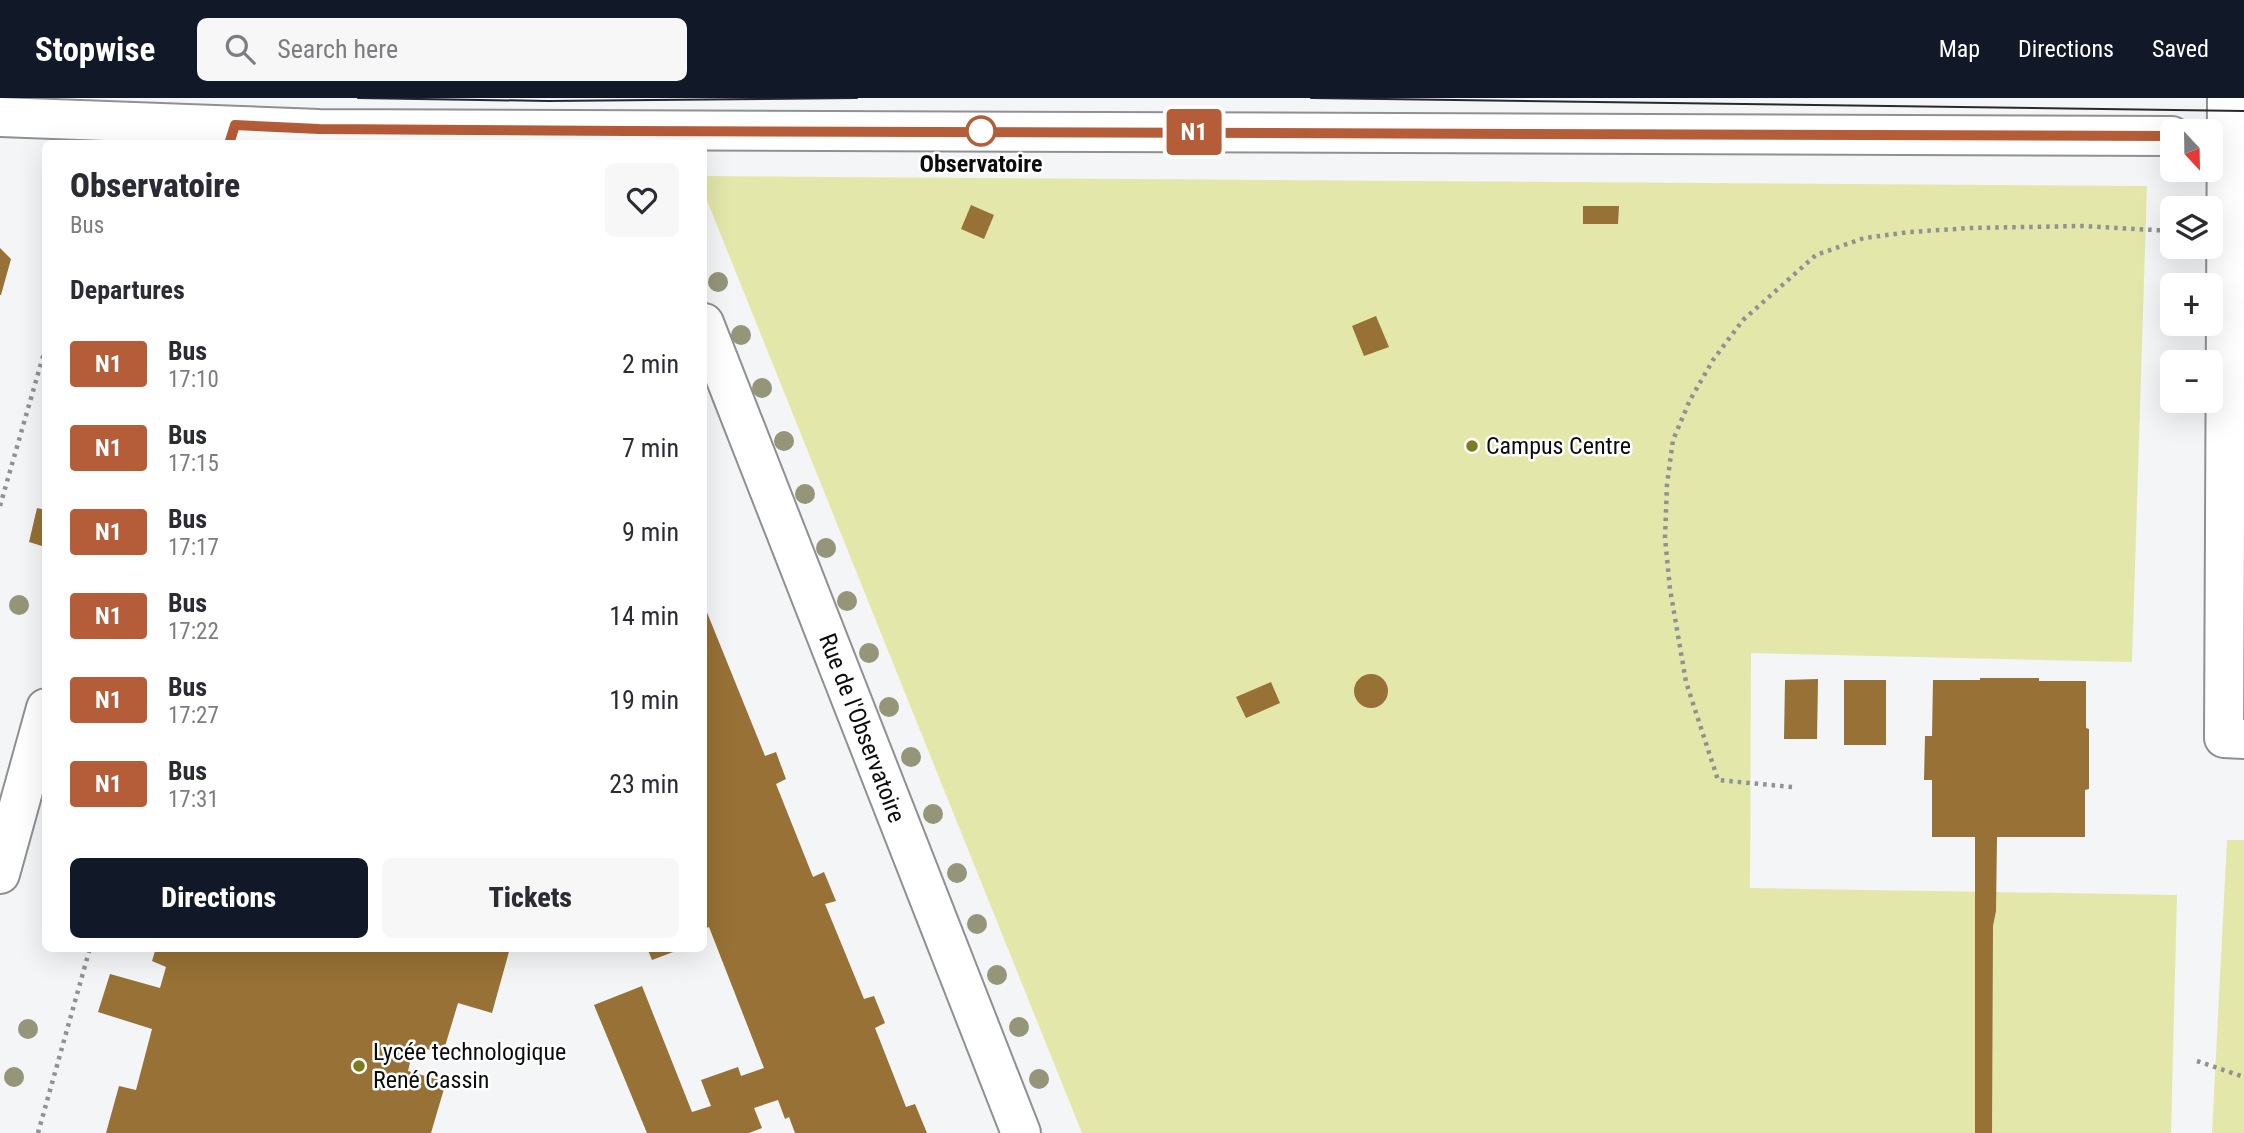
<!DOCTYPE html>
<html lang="en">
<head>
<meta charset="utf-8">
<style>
	:root { --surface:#fff; --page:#f7f7f7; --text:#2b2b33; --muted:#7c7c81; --accent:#111827 }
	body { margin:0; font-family:"Roboto Condensed",sans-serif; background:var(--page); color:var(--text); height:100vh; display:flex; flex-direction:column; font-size:26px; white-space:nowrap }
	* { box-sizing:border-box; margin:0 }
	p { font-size:23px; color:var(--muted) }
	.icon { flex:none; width:38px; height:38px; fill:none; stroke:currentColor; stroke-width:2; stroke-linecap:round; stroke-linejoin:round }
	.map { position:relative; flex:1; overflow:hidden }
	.sheet { position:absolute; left:42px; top:42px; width:665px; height:812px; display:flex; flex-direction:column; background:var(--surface); border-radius:10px; box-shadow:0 7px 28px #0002 }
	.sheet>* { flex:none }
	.badge { padding:0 14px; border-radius:5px; font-size:24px; line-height:46px }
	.needle { width:46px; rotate:158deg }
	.tools { position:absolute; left:2160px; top:21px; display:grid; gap:14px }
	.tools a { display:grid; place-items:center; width:63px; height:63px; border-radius:10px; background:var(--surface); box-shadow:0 7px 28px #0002; font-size:35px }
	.map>.badge { position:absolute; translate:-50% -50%; box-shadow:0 0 0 4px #fff }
	h2 { padding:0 28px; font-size:26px; line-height:63px }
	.round { display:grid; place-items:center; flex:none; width:74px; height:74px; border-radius:10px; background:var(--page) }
	.headline { display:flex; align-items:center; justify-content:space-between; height:119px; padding:0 28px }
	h1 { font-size:33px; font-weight:800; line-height:52px }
	.button { display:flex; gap:14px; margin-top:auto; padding:14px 28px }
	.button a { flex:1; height:80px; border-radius:10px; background:var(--accent); color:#fff; font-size:28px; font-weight:800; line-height:80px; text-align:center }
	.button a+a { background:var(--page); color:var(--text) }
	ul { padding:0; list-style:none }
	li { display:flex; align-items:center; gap:21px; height:84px; padding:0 28px }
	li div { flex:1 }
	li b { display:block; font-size:26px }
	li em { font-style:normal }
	li .badge { min-width:77px; font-weight:700; text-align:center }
	header { display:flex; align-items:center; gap:42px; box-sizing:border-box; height:98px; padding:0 35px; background:var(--accent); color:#fff }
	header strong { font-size:33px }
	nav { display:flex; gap:38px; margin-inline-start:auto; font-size:24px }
	.search { width:490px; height:63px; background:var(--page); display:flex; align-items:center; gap:18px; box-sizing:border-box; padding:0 24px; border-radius:10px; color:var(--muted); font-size:26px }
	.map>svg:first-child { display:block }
	.green { fill:#e3e7aa }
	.building { fill:#977135 }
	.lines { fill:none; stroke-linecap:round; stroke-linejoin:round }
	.minor-casing { stroke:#8f9092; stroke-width:42 }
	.path { stroke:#909193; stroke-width:4.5; stroke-dasharray:3.5 5; stroke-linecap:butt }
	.minor { stroke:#fff; stroke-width:38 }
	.tram { stroke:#28282a; stroke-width:2 }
	.tree { fill:#949579 }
	.line-casing { stroke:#fff; stroke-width:16 }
	.line { stroke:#b55c38; stroke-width:10 }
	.stop-dot { fill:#fff; stroke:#b55c38; stroke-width:3.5 }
	.poi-dot { fill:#7d7a20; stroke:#fff; stroke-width:2.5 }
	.labels { text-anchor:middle; stroke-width:5; stroke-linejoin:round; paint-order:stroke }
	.stop-label { font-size:24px; font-weight:bold; fill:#0c0c0d; stroke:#fff }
	.poi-label { font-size:24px; fill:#0c0c0d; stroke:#fff; text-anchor:start }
	.street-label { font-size:24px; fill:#0c0c0d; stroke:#fff }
</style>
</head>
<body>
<header>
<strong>Stopwise</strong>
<div class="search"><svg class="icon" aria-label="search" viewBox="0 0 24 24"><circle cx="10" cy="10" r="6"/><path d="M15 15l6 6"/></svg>Search here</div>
<nav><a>Map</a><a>Directions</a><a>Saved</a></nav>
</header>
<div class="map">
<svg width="2244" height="1035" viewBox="0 0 2244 1035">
	<rect width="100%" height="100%" fill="#f4f5f7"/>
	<path class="green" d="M704,78L2147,88L2132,564L1751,555L1750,790L2177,797L2171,1035H1082L704,95Z
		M2227,742H2244V1035H2212Z"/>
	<path class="building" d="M971,107L994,117L984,141L961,131Z
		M1583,108H1619L1618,126H1583Z
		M0,150L11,161L1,197H0Z
		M1376,218L1389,249L1364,258L1352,228Z
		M37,410L46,412V435L42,448L29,444Z
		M704,507L765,658L776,654L780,665L786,681L776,686L813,779L824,774L836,803L825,806L864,901L874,898L885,925L875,930L906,1009L915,1006L927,1035H795L789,1019L785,1021L778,1002L754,1010L762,1030L749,1035H647L594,907L642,888L692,1014L711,1008L701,982L738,969L741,978L764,970L709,829L704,831Z
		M1354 593a17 17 0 1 1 34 0a17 17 0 1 1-34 0Z
		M1980,580H2039V583H2086V630L2089,631V691L2085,692V739H1997L1996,813L1993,828L1992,1035H1975V739H1932V682H1924L1925,638H1932L1933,582H1980Z
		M1818,581L1817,641H1784L1785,582Z
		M1844,582H1886V647H1844Z
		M1271,584L1280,605L1246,620L1236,599Z
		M156,850H510L492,915L458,905L443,955L414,948L408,973L446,984L431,1035H106L119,988L136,992L152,931L98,914L110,876L160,890L166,869L152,863Z
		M647,850H681V851L652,862Z"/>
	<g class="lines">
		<g class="minor-casing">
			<path id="minor" d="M2227,0L2224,640L2244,641
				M0,19L319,31L2172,38
				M704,225L1021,1035
				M0,776L46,610"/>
		</g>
		<path class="path" d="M0,408L46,248
			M1792,689L1718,682L1686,584L1670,491L1665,440L1667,386L1673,342L1690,302L1713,262L1743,222L1816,157L1864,140L1910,134L1970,130L2082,128L2172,133
			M2197,963L2244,979
			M38,1035L90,850"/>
		<use href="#minor" class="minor"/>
		<path class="tram" d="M358,0L548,3L857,0
			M1311,0L2244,13"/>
	</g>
	<g class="tree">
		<circle cx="718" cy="184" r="10"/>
		<circle cx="741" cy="237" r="10"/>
		<circle cx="762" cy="290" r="10"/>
		<circle cx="784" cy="343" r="10"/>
		<circle cx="805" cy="396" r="10"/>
		<circle cx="826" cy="450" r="10"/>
		<circle cx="847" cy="503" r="10"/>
		<circle cx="19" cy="507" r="10"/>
		<circle cx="869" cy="555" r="10"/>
		<circle cx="889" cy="609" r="10"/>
		<circle cx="911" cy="659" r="10"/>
		<circle cx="933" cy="716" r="10"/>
		<circle cx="957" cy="775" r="10"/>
		<circle cx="977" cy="826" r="10"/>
		<circle cx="997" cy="877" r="10"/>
		<circle cx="1019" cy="929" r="10"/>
		<circle cx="28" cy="931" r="10"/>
		<circle cx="14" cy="979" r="10"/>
		<circle cx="1039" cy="981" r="10"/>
	</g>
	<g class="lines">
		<g class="line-casing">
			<path id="line" d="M229,46L235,27L319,31L628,33L2172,38"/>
		</g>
		<use href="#line" class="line"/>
	</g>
	<circle class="stop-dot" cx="981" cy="33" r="14"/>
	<g class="poi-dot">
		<circle cx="1472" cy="348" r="7"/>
		<circle cx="359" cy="968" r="7"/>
	</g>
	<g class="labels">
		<g class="stop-label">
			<text x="981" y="74">Observatoire</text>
		</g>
		<g class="poi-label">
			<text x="1486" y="356">Campus Centre</text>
			<text x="373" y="962">Lycée technologique<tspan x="373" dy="28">René Cassin</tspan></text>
		</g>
		<g class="street-label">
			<text transform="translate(862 630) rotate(69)" y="8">Rue de l'Observatoire</text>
		</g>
	</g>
</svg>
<div class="tools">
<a><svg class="needle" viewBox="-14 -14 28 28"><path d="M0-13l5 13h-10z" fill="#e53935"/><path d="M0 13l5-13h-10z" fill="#7c7c81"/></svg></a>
<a><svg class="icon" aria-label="layers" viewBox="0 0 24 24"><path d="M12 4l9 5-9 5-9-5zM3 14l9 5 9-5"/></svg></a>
<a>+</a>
<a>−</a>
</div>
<b class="badge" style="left:1194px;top:34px;background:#b55c38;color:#fff">N1</b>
<section class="sheet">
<div class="headline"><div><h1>Observatoire</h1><p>Bus</p></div><a class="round"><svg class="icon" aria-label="heart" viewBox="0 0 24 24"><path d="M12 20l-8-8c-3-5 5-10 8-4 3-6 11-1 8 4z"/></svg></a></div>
<h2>Departures</h2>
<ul>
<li><span class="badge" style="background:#b55c38;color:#fff">N1</span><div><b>Bus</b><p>17:10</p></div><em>2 min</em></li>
<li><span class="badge" style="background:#b55c38;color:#fff">N1</span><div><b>Bus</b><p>17:15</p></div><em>7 min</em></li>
<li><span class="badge" style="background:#b55c38;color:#fff">N1</span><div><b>Bus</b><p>17:17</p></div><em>9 min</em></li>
<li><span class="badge" style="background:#b55c38;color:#fff">N1</span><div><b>Bus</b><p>17:22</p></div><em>14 min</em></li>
<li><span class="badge" style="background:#b55c38;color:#fff">N1</span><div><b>Bus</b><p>17:27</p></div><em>19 min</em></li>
<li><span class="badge" style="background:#b55c38;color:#fff">N1</span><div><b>Bus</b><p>17:31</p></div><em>23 min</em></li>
</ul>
<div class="button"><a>Directions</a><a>Tickets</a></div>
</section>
</div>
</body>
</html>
